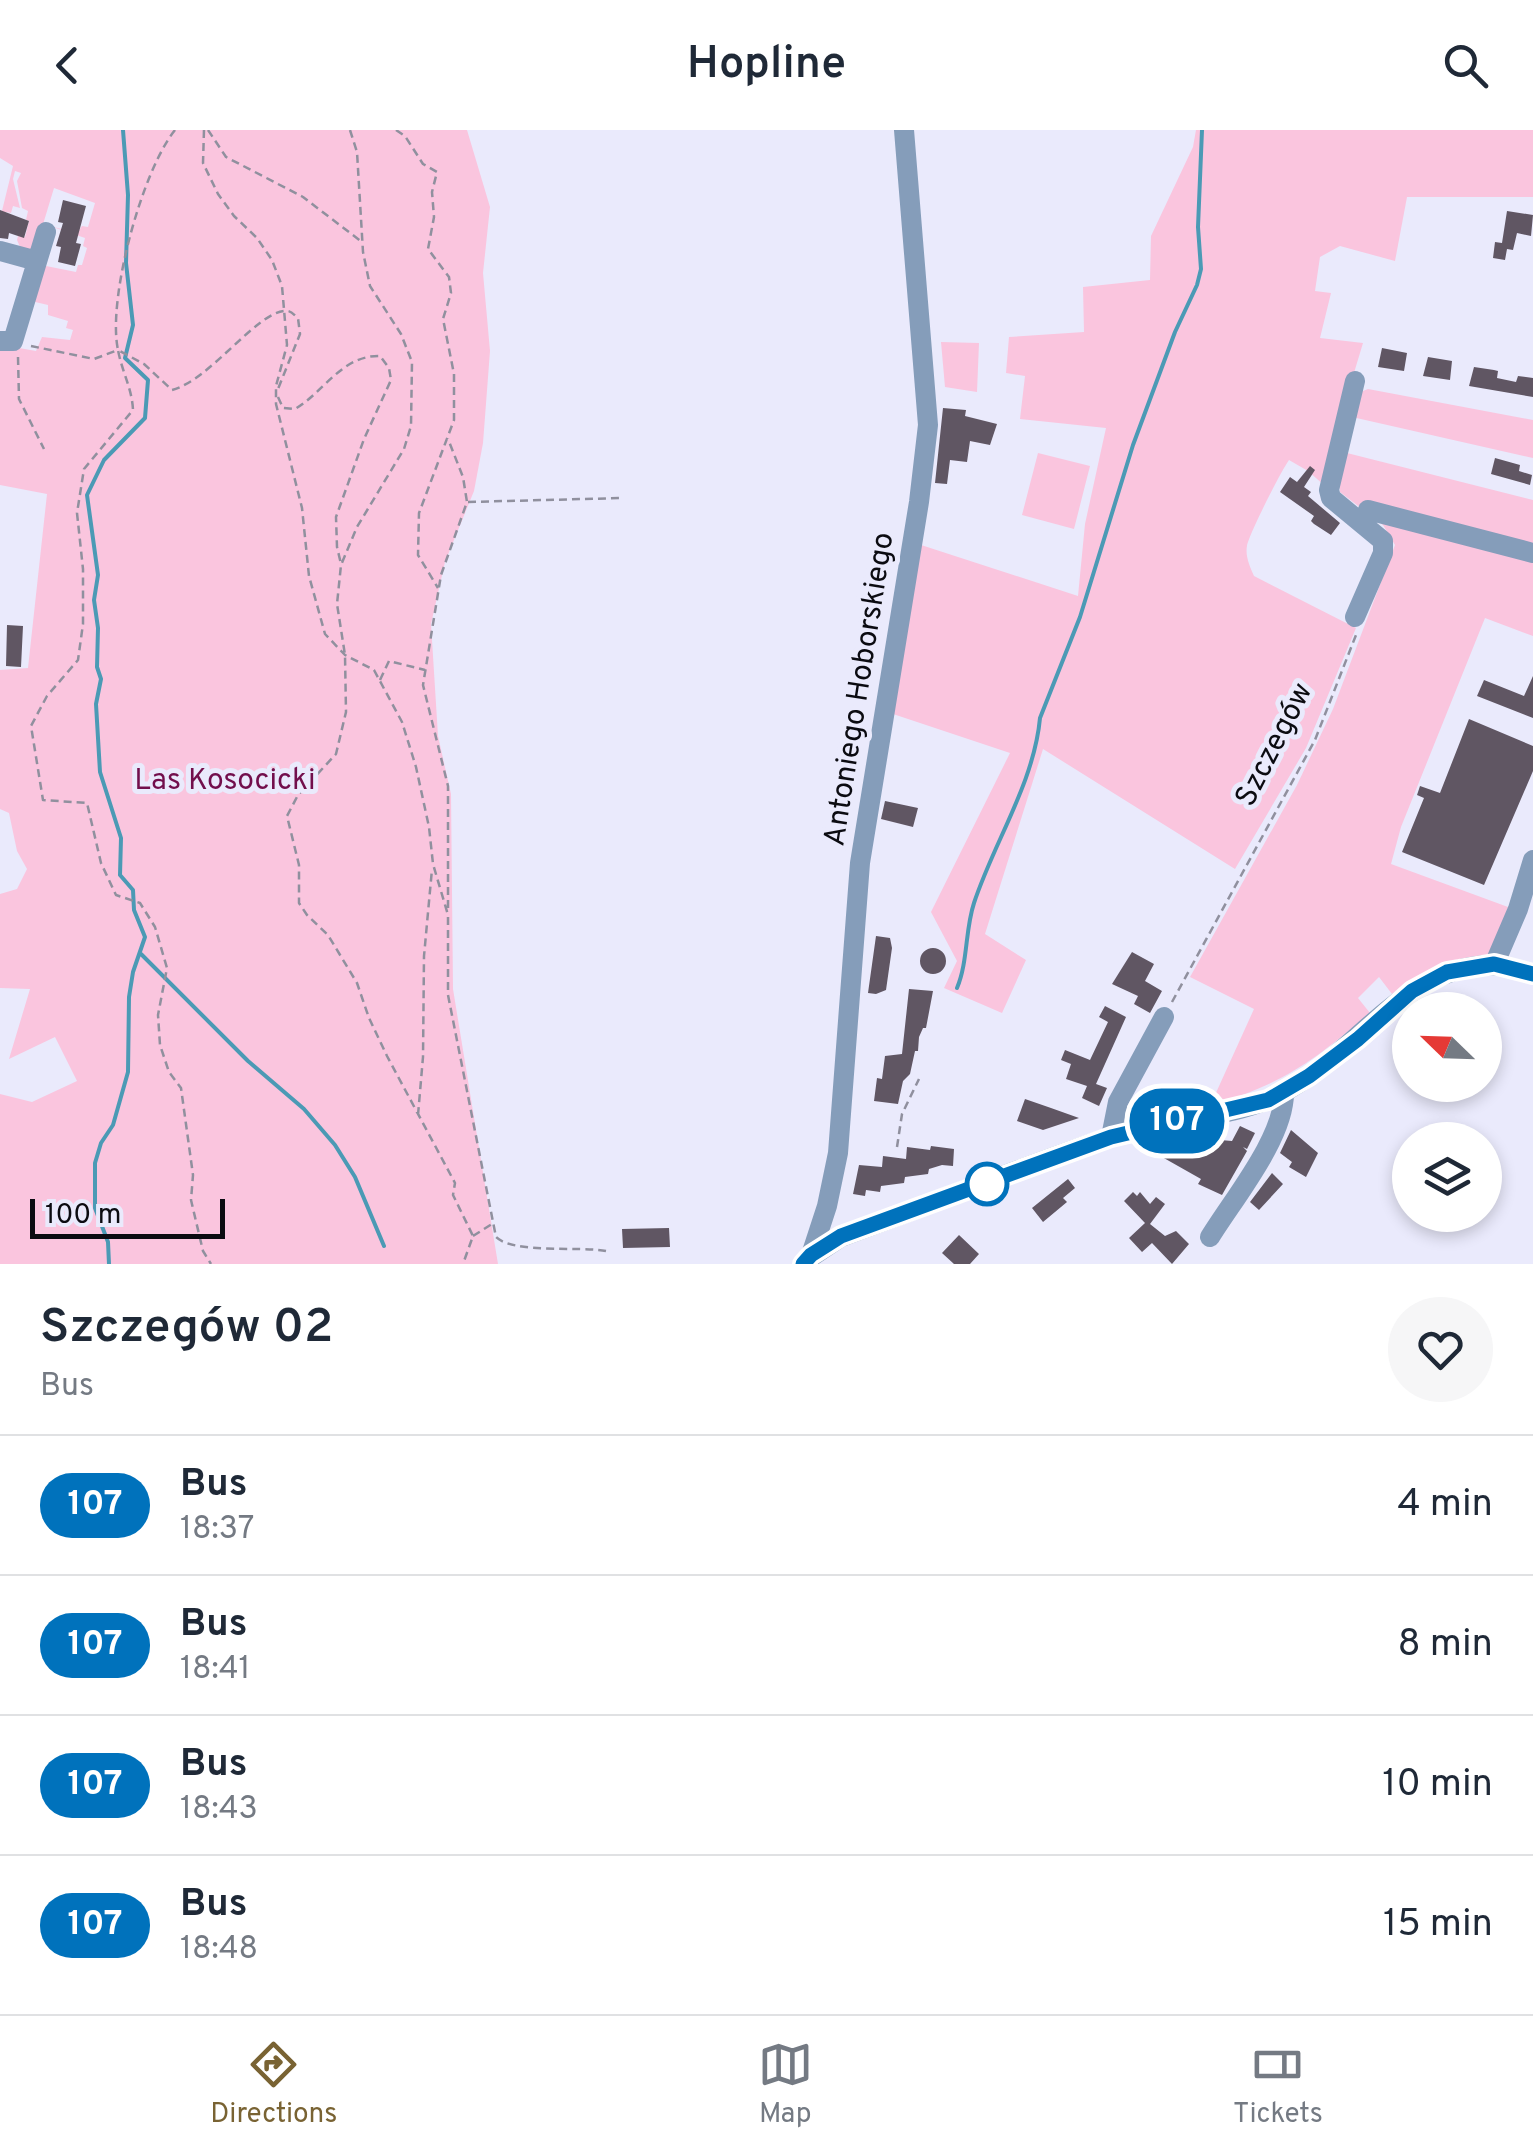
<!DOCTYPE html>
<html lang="en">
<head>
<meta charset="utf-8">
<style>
	:root { --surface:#fff; --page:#f6f6f7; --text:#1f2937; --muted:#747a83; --line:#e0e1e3; --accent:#796333 }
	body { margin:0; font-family:Overpass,sans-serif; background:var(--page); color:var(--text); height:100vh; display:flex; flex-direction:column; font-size:38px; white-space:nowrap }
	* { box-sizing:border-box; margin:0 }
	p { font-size:32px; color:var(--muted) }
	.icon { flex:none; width:55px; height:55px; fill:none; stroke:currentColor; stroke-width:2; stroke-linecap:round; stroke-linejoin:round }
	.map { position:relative; height:1134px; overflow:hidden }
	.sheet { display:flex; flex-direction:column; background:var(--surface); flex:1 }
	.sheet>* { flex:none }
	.badge { padding:0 20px; border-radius:32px; font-size:35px; line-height:65px }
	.needle { width:65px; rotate:293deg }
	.fabs { position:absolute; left:1392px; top:862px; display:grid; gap:20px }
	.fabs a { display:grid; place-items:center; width:110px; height:110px; border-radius:50%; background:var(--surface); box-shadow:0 5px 15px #0003; font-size:50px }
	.scale { position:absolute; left:30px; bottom:25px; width:195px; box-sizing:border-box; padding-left:10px; border:5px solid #0b0b11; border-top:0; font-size:28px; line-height:35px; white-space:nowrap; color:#0b0b11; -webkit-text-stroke:8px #eaeafc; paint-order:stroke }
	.map>.badge { position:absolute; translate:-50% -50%; box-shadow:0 0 0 5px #fff }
	.round { display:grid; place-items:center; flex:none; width:105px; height:105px; border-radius:52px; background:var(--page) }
	.overview { display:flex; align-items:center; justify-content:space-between; height:170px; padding:0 40px }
	h1 { font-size:48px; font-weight:600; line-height:75px }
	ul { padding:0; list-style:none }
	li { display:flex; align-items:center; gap:30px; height:140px; padding:0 40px; border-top:2px solid var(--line) }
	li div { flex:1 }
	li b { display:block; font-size:38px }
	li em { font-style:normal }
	li .badge { min-width:110px; font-weight:700; text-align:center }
	header { display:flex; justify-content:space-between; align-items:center; height:130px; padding:0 40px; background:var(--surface); font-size:45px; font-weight:600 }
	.menu { display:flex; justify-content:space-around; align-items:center; height:140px; border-top:2px solid var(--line); background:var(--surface); font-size:28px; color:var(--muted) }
	.menu a { display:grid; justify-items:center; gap:5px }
	.menu .on { color:var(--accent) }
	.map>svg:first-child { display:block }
	.green { fill:#fac5de }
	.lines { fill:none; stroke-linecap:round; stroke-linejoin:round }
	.stream { stroke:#4b9ab5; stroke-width:4 }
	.building { fill:#605663 }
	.path { stroke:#90909e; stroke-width:2.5; stroke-dasharray:8 5; stroke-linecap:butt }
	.minor { stroke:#859dba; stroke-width:20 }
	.line-casing { stroke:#fff; stroke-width:22 }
	.line { stroke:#0072bc; stroke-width:15 }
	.stop-dot { fill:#fff; stroke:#0072bc; stroke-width:5 }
	.labels { text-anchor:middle; stroke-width:10; stroke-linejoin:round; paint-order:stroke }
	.street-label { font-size:30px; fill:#0b0b11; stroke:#eaeafc }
	.park-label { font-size:30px; fill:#720e4c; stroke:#eaeafc }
</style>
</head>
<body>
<header><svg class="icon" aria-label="back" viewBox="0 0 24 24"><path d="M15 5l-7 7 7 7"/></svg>Hopline<svg class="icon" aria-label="search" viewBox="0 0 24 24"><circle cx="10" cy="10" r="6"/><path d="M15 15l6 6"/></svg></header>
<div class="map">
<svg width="1533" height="1134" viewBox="0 0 1533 1134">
	<rect width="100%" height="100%" fill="#eaeafc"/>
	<path class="green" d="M0,0H467L490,77L483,143L490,221L483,313L474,361L445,432L431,494L438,606L451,664L453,859L498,1134H0V964L32,972L77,951L55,907L9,929L30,859L0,858V764L17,759L27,739L17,721L9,683L0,679V540L28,538L47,364L0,355V220L2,215L36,221L42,207L70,210L73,200L66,198L68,191L48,185V175L31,171L41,135L76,142L78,135H82L87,118L83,116L85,108L50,96L77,103L82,96L88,97L95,73L54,58L34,124L20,117L17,110L18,106L25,107L29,91L26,90L28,81L22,78L17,51L21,43L15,41L13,49L20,78L13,76L11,83L6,82L4,90L0,89L13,36L0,28Z
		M1196,0H1533V67H1407L1395,131L1340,116L1320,127L1315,161L1331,163L1320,208L1363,213L1344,276L1325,356L1308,341L1289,330C1281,341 1249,404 1247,416C1245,426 1250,437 1254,446L1356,498L1306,618L1235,739L1043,619L985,804L1026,830L1002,883L944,858L957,831L931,782L1010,623L890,583L918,414L1078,466L1085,394L1106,298L1020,289L1025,246L1006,243L1009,207L1084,202L1083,157L1150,150L1151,106L1193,17Z
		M941,212L979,213L977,262L945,257Z
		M1368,259L1533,290V328L1352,287L1358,263Z
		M1343,322L1533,370V506L1485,488L1401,697L1391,734L1508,777L1489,831L1392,864L1379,847L1358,868L1370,883C1311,933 1284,953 1210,976L1254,879L1190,847L1297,655L1333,579L1395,415L1383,395L1340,362L1339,339Z
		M1038,323L1090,336L1074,399L1022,385Z"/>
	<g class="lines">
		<path class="stream" d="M141,824L248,931L304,979L335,1015L355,1047L384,1116
			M957,858C968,832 965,800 974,773C994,712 1034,653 1040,588L1080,487L1133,315L1175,202L1197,155L1201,139L1198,97L1202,0
			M109,1134L108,1112L95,1078V1033L101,1013L113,995L128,942L129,867L133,842L145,807L134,780L133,760L120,745L121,708L100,642L96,574L101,549L97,537L98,498L94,470L98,445L87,365L104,330L145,288L148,250L125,228L133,195L126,133L128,65L123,0"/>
	</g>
	<path class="building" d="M63,70L86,76L76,113L81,114L75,136L58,132L61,117L56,116L63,93L58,92Z
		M0,80L29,91L24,108L9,103L8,109L0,108Z
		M1507,81L1533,85L1531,106L1517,103L1513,120L1507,119L1505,130L1493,128L1495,112L1502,113Z
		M1382,218L1407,223L1404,241L1378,237Z
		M1428,227L1452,231L1450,250L1423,246Z
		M1474,237L1494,240L1498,241L1497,248L1516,252L1518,246L1533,248V267L1469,256Z
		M943,278L966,280L965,286L997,294L990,315L970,311L967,332L950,330L947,354L935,353Z
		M1495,328L1520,335L1519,341L1532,345L1530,355L1491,344Z
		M1310,336L1315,340L1304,357L1311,362L1308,366L1340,393L1331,405L1314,394L1311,391L1314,386L1280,362L1290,347L1297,352Z
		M7,495L23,496L21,537L6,536Z
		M1533,546V588L1477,566L1484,550L1524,566Z
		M1469,589L1533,616V641L1484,755L1402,722L1424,668L1417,665L1420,656L1440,663Z
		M885,671L918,678L913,697L881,689Z
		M876,806L890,808L892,818L886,860L876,864L868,863Z
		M920 831a13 13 0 1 1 26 0a13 13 0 1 1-26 0Z
		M1132,822L1154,834L1145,851L1162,861L1150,883L1134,874L1138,866L1112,854Z
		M909,859L933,861L926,898H923L919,907L918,921H915L910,944L903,951L898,974L874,971L877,948L882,949L885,926L902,924Z
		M1105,876L1126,887L1096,954L1107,958L1099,976L1082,968L1087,956L1066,949L1071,934L1061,930L1065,920L1090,930L1108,892L1099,887Z
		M1025,969L1051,978L1079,988L1043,1000L1017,991Z
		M1240,996L1255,1003L1247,1019L1243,1017L1247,1021L1222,1065L1198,1054L1201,1049L1155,1023L1161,1010L1176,1017L1181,1012L1194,1019L1196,1008L1232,1011Z
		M1291,1000L1318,1023L1306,1047L1289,1037L1292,1032L1280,1023Z
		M931,1016L954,1019L953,1036L942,1035L929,1039L928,1044L905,1047L904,1053L881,1056L880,1062L866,1060L865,1066L853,1064L859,1035L882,1037L883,1026L906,1029L907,1017L930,1020Z
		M1272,1043L1283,1054L1259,1080L1250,1072Z
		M1068,1049L1075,1058L1063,1068L1067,1072L1043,1092L1032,1078Z
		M1133,1062L1137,1066L1140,1062L1150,1074L1156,1067L1165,1074L1150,1094L1165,1106L1176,1101L1189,1114L1172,1134L1152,1113L1142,1122L1129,1108L1145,1093L1124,1071Z
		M669,1098L670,1117L623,1118L622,1099Z
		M959,1105L979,1124L970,1134H954L942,1123Z"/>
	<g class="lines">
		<path class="path" d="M175,0C142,41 107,169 118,220L144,234L172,260C210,250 255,184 284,181C291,180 293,184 298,188L300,204L278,259
			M204,0L203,33L218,64L234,86L257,108L272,130L282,156L287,215L276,256V274L302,378L309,446L325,504L345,525L374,540L402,592L416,637L429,697L433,734L448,785V865L496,1107C513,1124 580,1116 606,1121
			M208,0L226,27L303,67L362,112
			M350,0L357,22L363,122L370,156L401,204L412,232L411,296L404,319L357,397L341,435L337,474L345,525L346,582L336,624L298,665L287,686L299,735V773L307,785L328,805L357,853L369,888L387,926L455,1053L453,1065L473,1106L463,1134
			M396,0L405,6L423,34L437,42L432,62L434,87L428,119L449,147L451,163L443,189L454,244V290L419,383L418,425L438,458
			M31,216L94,229L118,220C122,242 132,258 133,280L84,339L77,383L83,439V494L78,530L47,566L31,596L43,670L87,673L101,733L116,765L140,773L155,797L167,838L158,885L160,915L169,942L181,958L193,1045L191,1070L203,1121L211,1134
			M18,227L19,269L44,319
			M278,267L283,278L295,279C324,262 342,225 380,226L389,238L391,250L364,309L336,387L337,417L341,434
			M468,372L623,368
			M380,550L389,531L425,540
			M448,778V656L423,555L441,445L467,372L463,347L448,309
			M1172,872L1315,610L1356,505
			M418,985L423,927L424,826L432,739
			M897,1017L902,984L919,949
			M473,1106L492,1094"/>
		<path class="minor" d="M0,121L37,131
			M0,211H13L46,102
			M1368,380L1533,423
			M1355,487L1383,423V411L1331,368L1329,360L1355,251
			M1494,835L1518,779L1533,730
			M1111,1007L1118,972L1164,887
			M1210,1107C1234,1068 1284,1008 1284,963
			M811,1125L827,1076L838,1023L860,733L919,372L928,295L904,0
			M808,1129L841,1107C931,1074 1021,1037 1111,1007C1164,989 1231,989 1280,964C1352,928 1404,837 1489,835C1503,835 1519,840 1533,844"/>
	</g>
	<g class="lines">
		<g class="line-casing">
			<path id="line" d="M803,1134L811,1125L841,1106L1111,1007L1268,970L1309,946L1358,909L1412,861L1447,842L1494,834L1533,844"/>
		</g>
		<use href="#line" class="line"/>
	</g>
	<circle class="stop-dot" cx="987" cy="1054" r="20"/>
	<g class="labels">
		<g class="street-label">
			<text transform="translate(858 559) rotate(-81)" y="10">Antoniego Hoborskiego</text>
			<text transform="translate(1273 614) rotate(-63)" y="10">Szczegów</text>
		</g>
		<g class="park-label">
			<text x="225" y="659">Las Kosocicki</text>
		</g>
	</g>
</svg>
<div class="fabs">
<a><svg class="needle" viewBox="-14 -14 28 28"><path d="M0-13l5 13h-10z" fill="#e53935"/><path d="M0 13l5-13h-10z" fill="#747a83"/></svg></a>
<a><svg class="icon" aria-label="layers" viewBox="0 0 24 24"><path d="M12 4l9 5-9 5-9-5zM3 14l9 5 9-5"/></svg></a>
</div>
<div class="scale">100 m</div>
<b class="badge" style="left:1177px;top:991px;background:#0072bc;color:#fff">107</b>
</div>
<section class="sheet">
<div class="overview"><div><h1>Szczegów 02</h1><p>Bus</p></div><a class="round"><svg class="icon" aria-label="heart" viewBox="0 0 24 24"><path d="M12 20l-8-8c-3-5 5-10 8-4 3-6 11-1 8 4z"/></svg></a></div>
<ul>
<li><span class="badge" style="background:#0072bc;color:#fff">107</span><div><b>Bus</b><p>18:37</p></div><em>4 min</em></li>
<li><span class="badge" style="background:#0072bc;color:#fff">107</span><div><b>Bus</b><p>18:41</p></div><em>8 min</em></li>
<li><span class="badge" style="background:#0072bc;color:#fff">107</span><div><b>Bus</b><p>18:43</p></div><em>10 min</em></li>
<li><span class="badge" style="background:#0072bc;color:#fff">107</span><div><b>Bus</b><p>18:48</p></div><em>15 min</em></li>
</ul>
</section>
<nav class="menu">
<a class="on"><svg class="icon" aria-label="directions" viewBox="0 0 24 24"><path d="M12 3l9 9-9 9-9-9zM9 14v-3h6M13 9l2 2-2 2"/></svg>Directions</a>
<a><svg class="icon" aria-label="map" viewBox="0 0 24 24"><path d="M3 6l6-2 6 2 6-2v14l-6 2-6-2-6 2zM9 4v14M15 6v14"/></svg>Map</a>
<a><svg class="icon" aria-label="tickets" viewBox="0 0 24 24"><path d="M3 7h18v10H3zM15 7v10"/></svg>Tickets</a>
</nav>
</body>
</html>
